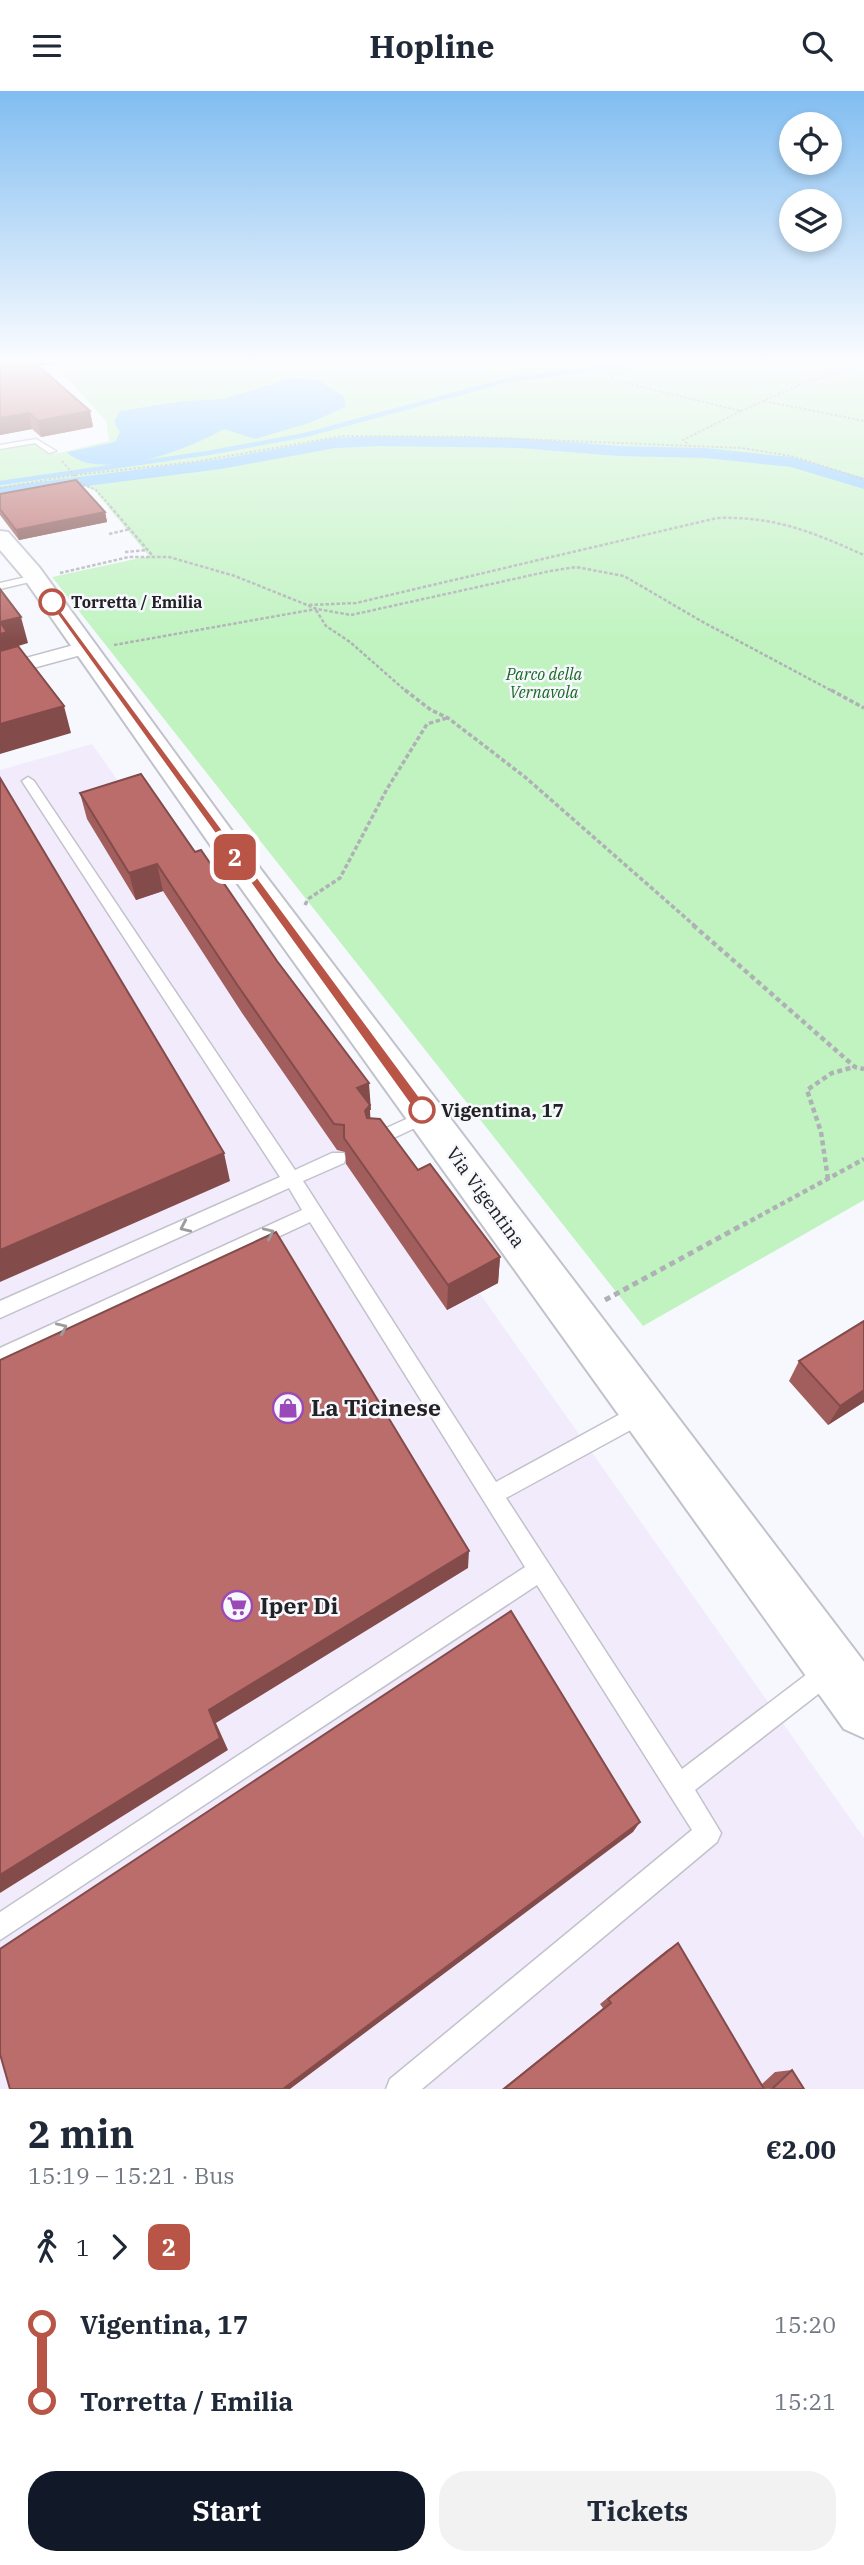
<!DOCTYPE html>
<html lang="en">
<head>
<meta charset="utf-8">
<style>
	:root { --surface:#fff; --page:#f2f2f3; --text:#1f2937; --muted:#747a83; --accent:#111827 }
	body { margin:0; font-family:"IBM Plex Serif",serif; background:var(--page); color:var(--text); height:100vh; display:flex; flex-direction:column; font-size:26px; white-space:nowrap }
	* { box-sizing:border-box; margin:0 }
	p { font-size:23px; color:var(--muted) }
	.icon { flex:none; width:38px; height:38px; fill:none; stroke:currentColor; stroke-width:2; stroke-linecap:round; stroke-linejoin:round }
	.map { position:relative; height:1998px; overflow:hidden }
	.sheet { display:flex; flex-direction:column; background:var(--surface); flex:1 }
	.sheet>* { flex:none }
	.badge { padding:0 14px; border-radius:10px; font-size:24px; line-height:46px }
	.fabs { position:absolute; left:779px; top:21px; display:grid; gap:14px }
	.fabs a { display:grid; place-items:center; width:63px; height:63px; border-radius:50%; background:var(--surface); box-shadow:0 4px 10px #0003; font-size:35px }
	.map>.badge { position:absolute; translate:-50% -50%; box-shadow:0 0 0 4px #fff }
	.legs { display:flex; align-items:center; gap:10px; height:77px; padding:0 28px; font-size:23px }
	.legs p { margin-inline-start:auto }
	.summary { display:flex; align-items:center; justify-content:space-between; height:119px; padding:0 28px }
	h1 { font-size:38px; font-weight:700; line-height:52px }
	.primary-button { display:flex; gap:14px; margin-top:auto; padding:14px 28px }
	.primary-button a { flex:1; height:80px; border-radius:28px; background:var(--accent); color:#fff; font-size:28px; font-weight:700; line-height:80px; text-align:center }
	.primary-button a+a { background:var(--page); color:var(--text) }
	ul { padding:0 28px; list-style:none }
	li { display:flex; align-items:center; gap:24px; height:77px; font-size:26px }
	li i { display:grid; place-items:center; width:10px; height:100%; margin:0 9px; background:currentColor }
	li i::after { content:''; width:18px; height:18px; margin:-9px; border:5px solid; border-radius:50%; background:var(--surface) }
	li p { margin-inline-start:auto }
	li:first-child i { background:linear-gradient(#0000 50%,currentColor 0) }
	li:last-child i { background:linear-gradient(currentColor 50%,#0000 0) }
	header { display:flex; justify-content:space-between; align-items:center; height:91px; padding:0 28px; background:var(--surface); font-size:32px; font-weight:700 }
	.map>svg:first-child { display:block }
	.commercial { fill:#f2ebfc }
	.green { fill:#c0f3c0 }
	.water { fill:#88cafe }
	.lines { fill:none; stroke-linecap:round; stroke-linejoin:round }
	.stream { stroke:#88cafe; stroke-width:4.5 }
	.canal { fill:#88cafe; fill-rule:evenodd }
	.service-casing { stroke:#c1c2cb; stroke-width:3 }
	.minor-casing { stroke:#c1c2cb; stroke-width:3 }
	.tertiary-casing { stroke:#c1c2cb; stroke-width:4 }
	.path-far4 { stroke:#b0b1b6; stroke-width:2; stroke-dasharray:2.5 2; stroke-linecap:butt }
	.path-far3 { stroke:#b0b1b6; stroke-width:2.5; stroke-dasharray:3.5 2; stroke-linecap:butt }
	.path-far2 { stroke:#b0b1b6; stroke-width:3.5; stroke-dasharray:4.5 2.5; stroke-linecap:butt }
	.path-far1 { stroke:#b0b1b6; stroke-width:4.5; stroke-dasharray:5 3.5; stroke-linecap:butt }
	.path { stroke:#b0b1b6; stroke-width:5; stroke-dasharray:6 4.5; stroke-linecap:butt }
	.service { fill:#fff; fill-rule:evenodd }
	.minor { fill:#fff; fill-rule:evenodd }
	.tertiary { fill:#fff; fill-rule:evenodd }
	.wall { fill:#a15e5c }
	.shaded-wall { fill:#834c4b }
	.building { fill:#bb6d6b; stroke:#834c4b; stroke-width:2 }
	.oneway { stroke:#9c9c9d }
	.line-1 { fill:#b85546; stroke:#fff; stroke-width:2 }
	.stop-1-dot { fill:#fff; stroke:#b85546; stroke-width:3.5 }
	.labels { text-anchor:middle; stroke-width:5; stroke-linejoin:round; paint-order:stroke }
	.far-stop-label { font-size:16px; font-weight:bold; fill:#222225; stroke:#f7f8fe; text-anchor:start }
	.far-park-label { font-size:16px; font-style:italic; fill:#186922; stroke:#f7f8fe }
	.stop-label { font-size:19px; font-weight:bold; fill:#222225; stroke:#f7f8fe; text-anchor:start }
	.street-label { font-size:19px; fill:#222225; stroke:#f7f8fe }
	.near-poi-label { font-size:23px; font-weight:bold; fill:#222225; stroke:#f7f8fe; text-anchor:start }
</style>
</head>
<body>
<header><svg class="icon" aria-label="menu" viewBox="0 0 24 24"><path d="M4 6h16M4 12h16M4 18h16"/></svg>Hopline<svg class="icon" aria-label="search" viewBox="0 0 24 24"><circle cx="10" cy="10" r="6"/><path d="M15 15l6 6"/></svg></header>
<div class="map">
<svg width="864" height="1998" viewBox="0 0 864 1998">
	<rect width="100%" height="100%" fill="#f7f8fe"/>
	<path class="commercial" d="M92,653L864,1747V1998H0V679Z"/>
	<path class="green" d="M92,272H864V1109L643,1235L52,486L149,465L94,399L76,393L0,404V358L37,352L55,363L109,350L106,330L56,275Z"/>
	<path class="water" d="M291,287L319,289L344,306L346,316L309,332L255,348L224,338C188,358 130,380 88,372C81,371 74,366 68,363V361L115,351L120,341L114,331L120,320L184,310L223,308Z"/>
	<g class="lines">
		<path class="stream" d="M0,392L208,362L305,344L504,290L634,272"/>
		<path class="canal" d="M380,345L519,347L619,355L706,357L791,366L864,387V398L791,376L706,367L619,365L519,357L380,355L335,357L221,378L0,406V396L221,368L335,347Z"/>
		<g class="service-casing">
			<path id="service" d="M36,348L56,360L49,362L35,352L0,358V354Z
				M35,484L38,485V489L0,498V492Z
				M28,686L34,690L295,1079L332,1062H344L346,1067L344,1072L303,1090L496,1391L635,1315L642,1313L649,1315L652,1322L649,1329L506,1407L682,1678L819,1574L827,1570L835,1574L839,1582L835,1590L695,1699L721,1742L717,1751L422,1998H386L390,1988L692,1739L537,1494L0,1849V1821L525,1476L310,1131L0,1275V1257L302,1119L289,1097L0,1227V1210L280,1086L22,690Z
				M426,1019L432,1021L434,1025L432,1029L383,1052H371L369,1048L371,1044Z"/>
		</g>
		<g class="minor-casing">
			<path id="minor" d="M85,551L92,553L95,557L92,561L0,586V574Z"/>
		</g>
		<g class="tertiary-casing">
			<path id="tertiary" d="M0,440L8,441L39,476L240,751L864,1571V1647L844,1638L218,765L23,486L0,459Z"/>
		</g>
		<path class="path-far4" d="M643,272L611,285L613,289L741,320L683,349L689,354
			M764,310L864,330
			M741,320L804,292L856,276L853,272
			M62,370L81,392L96,399L112,417
			M0,397L75,384L194,371L343,345L469,346L742,357L791,365L864,388"/>
		<path class="path-far3" d="M110,415L152,464
			M109,443L130,438
			M125,461L148,459
			M60,482L129,466H169L235,485L317,518L351,524L550,480L576,476L624,485L701,530L834,601
			M309,514L356,512L717,427C775,425 812,441 864,464
			M316,519L326,535L350,551L407,601
			M114,554L316,518"/>
		<path class="path-far2" d="M405,599L431,619L448,627L525,686L695,835
			M831,599L864,617
			M305,814L308,808L340,787L387,698L427,633L447,627"/>
		<path class="path-far1" d="M693,834L855,976L864,978
			M828,1088L821,1041L807,999L832,982L854,976
			M743,1134L864,1068"/>
		<path class="path" d="M605,1209L746,1132"/>
		<use href="#service" class="service"/>
		<use href="#minor" class="minor"/>
		<use href="#tertiary" class="tertiary"/>
	</g>
	<path class="wall" d="M0,272L38,274L90,320L93,336L41,346L32,338L0,344Z
		M0,403L105,421L107,431L19,449L0,424Z
		M141,683L371,1019H370V1027L500,1166L498,1192L447,1219L346,1073L345,1061L337,1059L242,922L163,800L136,809L87,728L80,702Z
		M799,1270L864,1311L828,1334L789,1290Z
		M678,1852L761,1994L775,1981L792,1979L804,1998H502L603,1917L600,1913L667,1859Z"/>
	<path class="shaded-wall" d="M25,272H74L25,275Z
		M90,320L93,336L41,346L38,330Z
		M29,322L32,338L0,344V327Z
		M105,421L107,431L19,449L16,439Z
		M21,526L28,552L12,557L0,572V531Z
		M64,615L71,642L0,663V633Z
		M157,773L163,800L136,809L129,782Z
		M369,992L371,1019H370L371,1041L357,997Z
		M224,1062L230,1090L0,1191V1159Z
		M500,1166L498,1192L447,1219L448,1194Z
		M864,1299V1311L828,1334L840,1315Z
		M469,1460L468,1477L216,1632L228,1659L0,1802V1784L209,1619Z
		M640,1731L633,1741L290,1998H283Z"/>
	<path class="building" d="M0,272H35L90,320L38,330L29,322L0,327Z
		M76,389L105,421L16,439L0,418V403Z
		M0,498L21,526L0,531L7,541L0,543Z
		M18,555L64,615L0,633V560Z
		M141,683L195,761L201,759L277,870L369,992L357,997L370,1014L365,1020L367,1027L380,1028L418,1079L430,1073L500,1166L448,1194L344,1047V1034L334,1033L238,895L157,773L129,782L80,702Z
		M0,687L224,1062L0,1159Z
		M276,1141L469,1460L209,1619L220,1647L0,1784V1269Z
		M864,1230V1299L840,1315L799,1270Z
		M511,1520L640,1731L283,1998H10L0,1963V1858Z
		M678,1852L764,1998H504L611,1912L608,1908Z
		M792,1979L804,1998H772Z"/>
	<defs><path id="oneway-chevron" d="M-2-3.5L2.5 0L-2 3.5" fill="none" stroke-width="1.6" stroke-linecap="round" stroke-linejoin="round" transform="scale(1.75)"/></defs>
	<g class="oneway">
		<use href="#oneway-chevron" transform="translate(185 1136) rotate(156)"/>
		<use href="#oneway-chevron" transform="translate(269 1142) rotate(-25)"/>
		<use href="#oneway-chevron" transform="translate(62 1237) rotate(-25)"/>
	</g>
	<linearGradient id="sky" x2="0" y2="1"><stop stop-color="#81bdf1"/><stop offset="0.49" stop-color="#fbfcff"/><stop offset="1" stop-color="#fbfcff" stop-opacity="0"/></linearGradient>
	<rect width="864" height="551" fill="url(#sky)"/>
	<path class="line-1" d="M52,508L427,1016V1023H417L49,512Z"/>
	<defs>
		<g id="shop-ring" transform="scale(1.575)"><circle r="9.5" fill="#f7f8fe" stroke="#9b49b8" stroke-width="1.5"/><path d="M-5-2.5h2.3a2.7 3.5 0 0 1 5.4 0H5L5.5 6h-11ZM-1.5-2.5h3a1.5 2.3 0 0 0-3 0Z" fill="#9b49b8"/></g>
		<g id="supermarket-ring" transform="scale(1.575)"><circle r="9.5" fill="#f7f8fe" stroke="#9b49b8" stroke-width="1.5"/><path d="M-6-5.5h2.5l.6 2H6L4.5 2H-2.5L-4.4-4H-6ZM-1.5 3.2a1.3 1.3 0 1 0 .1 0ZM3 3.2a1.3 1.3 0 1 0 .1 0Z" fill="#9b49b8"/></g>
	</defs>
	<g fill-rule="evenodd">
		<use href="#shop-ring" x="288" y="1317"/>
		<use href="#supermarket-ring" x="237" y="1515"/>
	</g>
	<g class="stop-1-dot">
		<circle cx="52" cy="511" r="12"/>
		<circle cx="422" cy="1019" r="12"/>
	</g>
	<g class="labels">
		<g class="far-stop-label">
			<text x="71" y="517">Torretta / Emilia</text>
		</g>
		<g class="far-park-label">
			<text x="544" y="589">Parco della<tspan x="544" dy="18">Vernavola</tspan></text>
		</g>
		<g class="stop-label">
			<text x="441" y="1026">Vigentina, 17</text>
		</g>
		<g class="street-label">
			<text transform="translate(486 1106) rotate(54)" y="7">Via Vigentina</text>
		</g>
		<g class="near-poi-label">
			<text x="311" y="1325">La Ticinese</text>
			<text x="260" y="1523">Iper Di</text>
		</g>
	</g>
</svg>
<div class="fabs">
<a><svg class="icon" aria-label="locate" viewBox="0 0 24 24"><circle cx="12" cy="12" r="6"/><path d="M12 2v4M12 18v4M2 12h4M18 12h4"/></svg></a>
<a><svg class="icon" aria-label="layers" viewBox="0 0 24 24"><path d="M12 4l9 5-9 5-9-5zM3 14l9 5 9-5"/></svg></a>
</div>
<b class="badge" style="left:235px;top:766px;background:#b85546;color:#fff">2</b>
</div>
<section class="sheet">
<div class="summary"><div><h1>2 min</h1><p>15:19 – 15:21 · Bus</p></div><b>€2.00</b></div>
<div class="legs"><svg class="icon" aria-label="walk" viewBox="0 0 24 24"><circle cx="13" cy="4" r="2"/><path d="M13 8l-2 6 4 7M11 14l-3 7M7 12l3-4h3l4 4"/></svg>1<svg class="icon" aria-label="forward" viewBox="0 0 24 24"><path d="M9 5l7 7-7 7"/></svg><b class="badge" style="background:#b85546;color:#fff">2</b></div>
<ul>
<li><i style="color:#b85546"></i><b>Vigentina, 17</b><p>15:20</p></li>
<li><i style="color:#b85546"></i><b>Torretta / Emilia</b><p>15:21</p></li>
</ul>
<div class="primary-button"><a>Start</a><a>Tickets</a></div>
</section>
</body>
</html>
